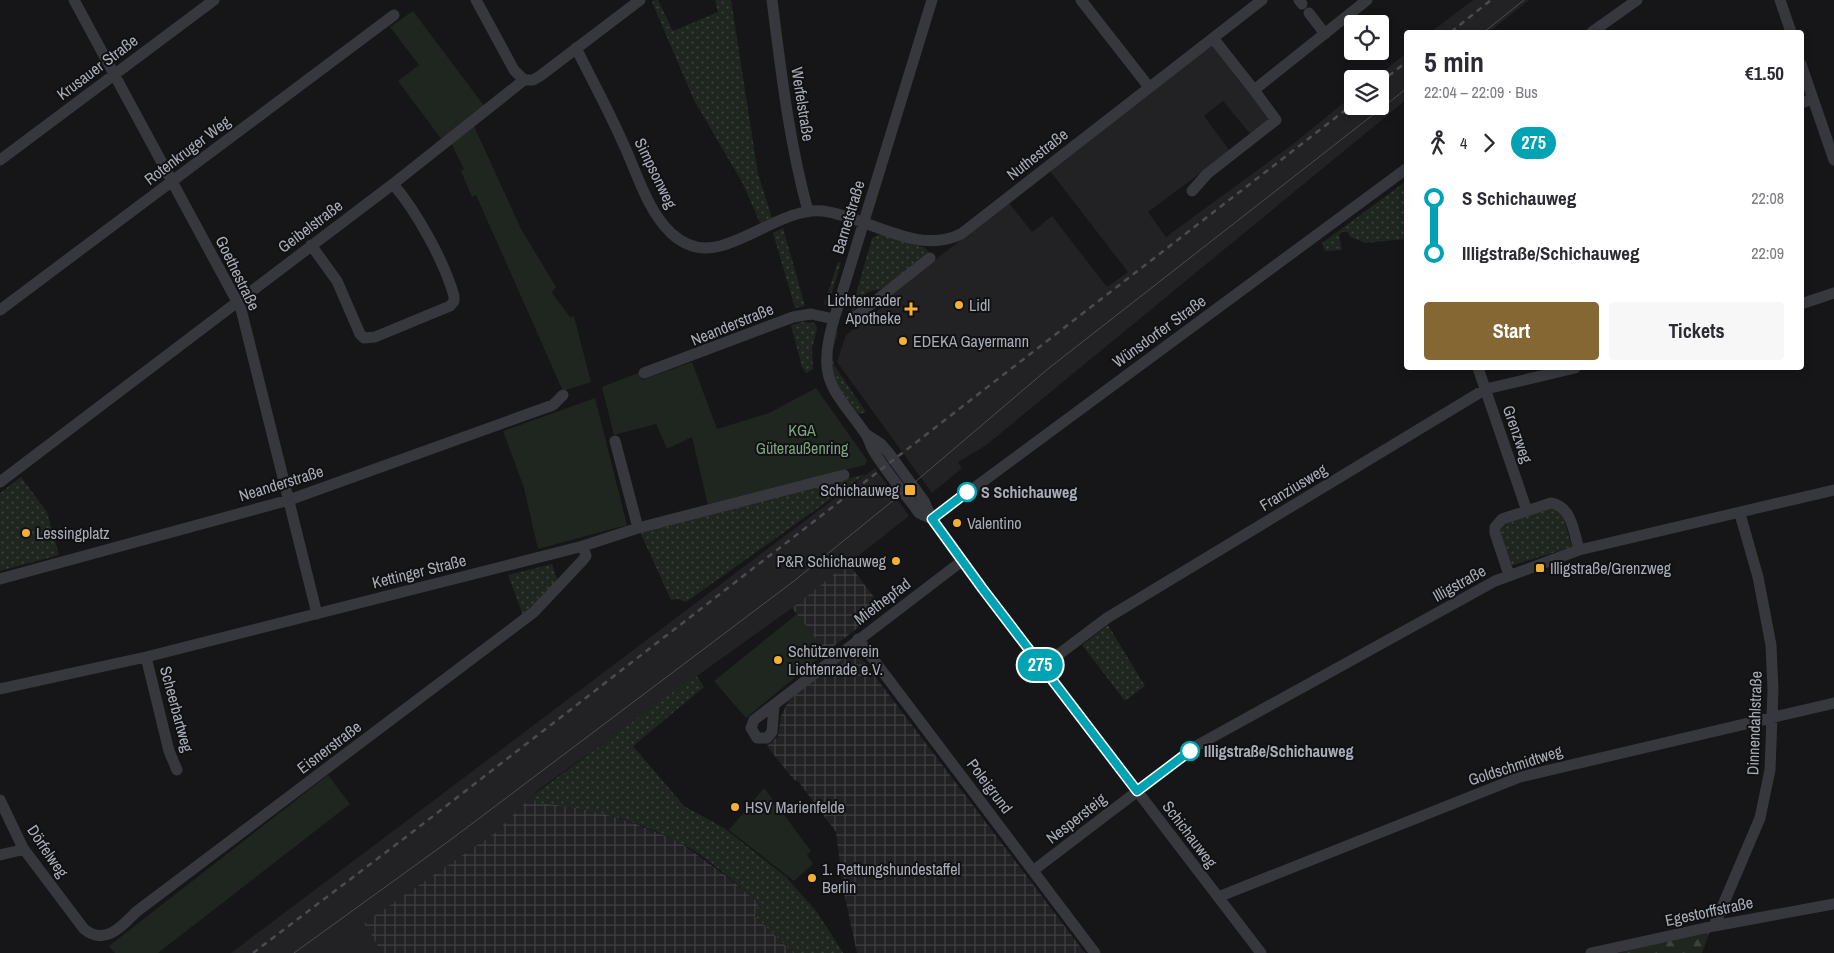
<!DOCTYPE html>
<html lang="en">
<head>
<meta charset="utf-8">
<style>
	:root { --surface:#fff; --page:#f7f7f7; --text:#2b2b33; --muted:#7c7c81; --accent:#856733 }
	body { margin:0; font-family:"Archivo Narrow",sans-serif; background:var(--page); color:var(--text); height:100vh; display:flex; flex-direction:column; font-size:19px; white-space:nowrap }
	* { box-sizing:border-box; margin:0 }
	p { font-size:16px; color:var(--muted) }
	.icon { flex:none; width:28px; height:28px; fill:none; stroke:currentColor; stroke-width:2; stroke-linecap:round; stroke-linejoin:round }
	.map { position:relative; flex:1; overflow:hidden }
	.details { position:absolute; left:1404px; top:30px; width:400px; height:340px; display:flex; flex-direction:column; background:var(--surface); border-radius:5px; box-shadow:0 2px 8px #0003 }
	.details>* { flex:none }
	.badge { padding:0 10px; border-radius:16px; font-size:18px; line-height:32px }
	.controls { position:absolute; left:1344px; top:15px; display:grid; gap:10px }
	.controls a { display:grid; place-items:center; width:45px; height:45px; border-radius:5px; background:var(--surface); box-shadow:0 2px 8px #0003; font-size:25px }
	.map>.badge { position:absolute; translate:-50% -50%; box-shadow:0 0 0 2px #fff }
	.legs { display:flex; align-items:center; gap:8px; height:55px; padding:0 20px; font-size:16px }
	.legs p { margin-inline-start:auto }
	.overview { display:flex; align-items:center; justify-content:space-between; height:85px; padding:0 20px }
	h1 { font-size:28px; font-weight:800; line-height:38px }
	.action { display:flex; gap:10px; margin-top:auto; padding:10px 20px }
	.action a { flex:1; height:58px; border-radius:5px; background:var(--accent); color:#fff; font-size:20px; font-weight:800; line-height:58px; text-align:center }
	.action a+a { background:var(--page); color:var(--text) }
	ul { padding:0 20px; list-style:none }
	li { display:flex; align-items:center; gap:18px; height:55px; font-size:19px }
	li i { display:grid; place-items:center; width:8px; height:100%; margin:0 6px; background:currentColor }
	li i::after { content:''; width:12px; height:12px; margin:-6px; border:4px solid; border-radius:50%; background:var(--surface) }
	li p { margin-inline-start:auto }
	li:first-child i { background:linear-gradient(#0000 50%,currentColor 0) }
	li:last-child i { background:linear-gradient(currentColor 50%,#0000 0) }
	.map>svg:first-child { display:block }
	.built { fill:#222225 }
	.industrial { fill:url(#industrial-grid) }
	.grass { fill:url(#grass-dots) }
	.forest { fill:url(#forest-firs) }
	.garden { fill:#1e261f }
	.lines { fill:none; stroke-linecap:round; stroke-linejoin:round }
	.minor { stroke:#37383d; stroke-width:11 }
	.tram { stroke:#4a4c52; stroke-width:1 }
	.rail { stroke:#4a4c52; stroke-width:2.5; stroke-dasharray:6 5; stroke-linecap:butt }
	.line-1-casing { stroke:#fff; stroke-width:11 }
	.line-1 { stroke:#00a3b4; stroke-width:8 }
	.poi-dot { fill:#f2b134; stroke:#111113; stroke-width:2 }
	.stop-1-dot { fill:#fff; stroke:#00a3b4; stroke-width:2.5 }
	.labels { text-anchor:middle; stroke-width:4; stroke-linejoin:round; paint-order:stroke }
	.street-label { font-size:16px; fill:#a8adb8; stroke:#111113 }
	.poi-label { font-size:16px; fill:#a8adb8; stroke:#111113; text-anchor:start }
	.park-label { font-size:16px; fill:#7fa381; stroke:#111113 }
	.stop-label { font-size:16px; font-weight:bold; fill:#a8adb8; stroke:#111113; text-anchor:start }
</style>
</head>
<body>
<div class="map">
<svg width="1834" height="953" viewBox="0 0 1834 953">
	<defs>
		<pattern id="industrial-grid" width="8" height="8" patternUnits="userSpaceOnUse" patternTransform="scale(1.25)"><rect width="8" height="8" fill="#222225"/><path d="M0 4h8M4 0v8" fill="none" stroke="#3f3f43"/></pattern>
		<pattern id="grass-dots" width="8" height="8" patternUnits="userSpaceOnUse" patternTransform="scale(1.25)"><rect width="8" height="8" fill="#1e261f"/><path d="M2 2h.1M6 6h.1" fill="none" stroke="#3c433d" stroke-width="1.8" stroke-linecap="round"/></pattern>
		<pattern id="forest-firs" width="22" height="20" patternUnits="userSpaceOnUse" patternTransform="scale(1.25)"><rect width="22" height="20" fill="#1e261f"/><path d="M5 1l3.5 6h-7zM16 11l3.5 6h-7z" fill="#3c433d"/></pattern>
	</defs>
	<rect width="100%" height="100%" fill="#161618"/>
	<path class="built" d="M1473,0H1529L1489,32H1431Z
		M1213,45L1271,119L1251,135L1223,101L1204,116L1230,151L1148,212L1166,237L1293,144L1352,96V106H1380V79H1374L1406,53V100L985,446L958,462L962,468L932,493L837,362L846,335L890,301L887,297L1009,203L1032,232L1052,216L1107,287L1128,272L1050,171Z
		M875,468L909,516L792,608L538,790L496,832L364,923L382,953H231Z"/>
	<path class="industrial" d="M848,563L883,609L826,652L792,608Z
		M850,652L858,654L1085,953H857L843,888L836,832L798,781L794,780L767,746L778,736L781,716L789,700Z
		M532,796L537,803L564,805L602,813L636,824L678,841L725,875L759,903L755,916L793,953H382L364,923L496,832Z"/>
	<path class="grass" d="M654,0H658L673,31L718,12L715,0H731L758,174L772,218L760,223L743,184L694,100L652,2Z
		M1405,182L1406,239L1366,243L1350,237L1348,232H1342L1339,235L1342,250L1325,251L1322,243Z
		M783,228L805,306L795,308L773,233Z
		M880,234L924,247L930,254L889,287L868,292L860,298L851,319H849L872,238Z
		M838,262L841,263L828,306L824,304Z
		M803,322L815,323L817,329L812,348L813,369L806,373L802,367L791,325Z
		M836,331L838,332L832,353L834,365L866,412L859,414C832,385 827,370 836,331Z
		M866,474L686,602L678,599L671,600L640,532Z
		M21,477L47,512L59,555L0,571V493Z
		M1553,507L1561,509L1572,547L1510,566C1506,554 1495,536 1503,524Z
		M552,564L558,582L523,615L508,575Z
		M1108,625L1145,686L1125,701L1082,645Z
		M696,675L704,687L633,746L684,806L724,828L785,876L817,912L843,953H793L755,916L759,903C734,882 707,856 677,841C634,819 585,807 537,803L532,796Z"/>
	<path class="forest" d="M1710,931L1702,953H1618Z"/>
	<path class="garden" d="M413,11L485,107L442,140L398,81L419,65L390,27Z
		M474,126L521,229L556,287L552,293L570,317L574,316L591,382L563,391L476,195L472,197L461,171L464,169L451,143Z
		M692,362L717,429L769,413L816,388L867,460L865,465L708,505L692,437L667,449L656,424L614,435L602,387L638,373L642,380Z
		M595,398L627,525L538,549L524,488L503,431Z
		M797,614L826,652L746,718L714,681Z
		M328,775L350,804L158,953H115L109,946Z
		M764,788L811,851L807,855L813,864L794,881L729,830Z"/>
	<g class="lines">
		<path class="minor" d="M74,0L241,309L317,614
			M476,0L514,70L524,80
			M772,0C781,71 789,142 808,211
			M932,0L834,319C816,379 832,387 865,433C869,438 870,445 873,450C885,470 900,488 914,506L919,513L932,519
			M1081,0L1149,87
			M1299,0L1302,4
			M1780,0L1791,32
			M1309,13L1325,34
			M1592,32L1637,0
			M1213,38L1254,90L1367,0
			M576,48C592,80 609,111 623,143C637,173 647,210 671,233C685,246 702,251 720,246C752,238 791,207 823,211C868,217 917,256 961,234L1262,0
			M1801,64L1834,160
			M1801,103L1813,99
			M0,160L214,0
			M1192,191L1207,174L1276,120L1254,90
			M311,245L337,281L360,334L364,338L375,337L450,306L454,301V296C444,261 417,212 393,184
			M1801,304L1834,293
			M0,310L394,15
			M855,317L930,258
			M1478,368L1527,511
			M644,373L793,317L811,314L834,319
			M867,435L881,444L888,452L924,501L932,519L982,588L1261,953
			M615,441L638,528
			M0,482L393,184L524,80H533L540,76L640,0
			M932,519L1406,169
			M1509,575L1495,533V527L1502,519L1551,503C1572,506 1574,533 1579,550
			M0,579L289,500L553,405L563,395
			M858,639L1095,953
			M146,657L169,751L177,770
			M1042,667L1107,618L1479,393L1490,388L1575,368
			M0,689L146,657L505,566L583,546L638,528L844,475
			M774,705L772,732L767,738H757L751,728L754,720L962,561
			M0,800L23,848L84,929C105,946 121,927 136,912L534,612L583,560L586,556L583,546
			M0,855L17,851L23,848
			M1034,870L1198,745L1495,581L1579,550L1834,490
			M1218,897L1520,777L1834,703
			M1714,926L1760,818L1770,770L1773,690L1771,645L1758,577L1740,514
			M1591,953L1714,926L1834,904"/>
		<path class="tram" d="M1484,32L1524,0
			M294,953L453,838L794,581L895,499L1049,368L1406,89"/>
		<path class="rail" d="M1451,32L1491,0
			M1380,83L1406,62
			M253,953L406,837L1352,105"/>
	</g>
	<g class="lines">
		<g class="line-1-casing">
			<path id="line-1" d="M967,492L932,519L982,588L1137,791L1190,751"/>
		</g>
		<use href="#line-1" class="line-1"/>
	</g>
	<g class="poi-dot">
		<circle cx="959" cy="305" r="5"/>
		<path d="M908.5 301.5h5v5h5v5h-5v5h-5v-5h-5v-5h5z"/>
		<circle cx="903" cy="341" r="5"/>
		<rect x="904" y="484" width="12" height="12" rx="2.5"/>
		<circle cx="957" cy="523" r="5"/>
		<circle cx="26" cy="533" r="5"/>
		<circle cx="896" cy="561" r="5"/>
		<rect x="1535" y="563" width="10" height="10" rx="2.5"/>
		<circle cx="778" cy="660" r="5"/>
		<circle cx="735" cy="807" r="5"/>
		<circle cx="812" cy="878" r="5"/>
	</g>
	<g class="stop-1-dot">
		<circle cx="967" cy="492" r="9"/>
		<circle cx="1190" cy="751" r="9"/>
	</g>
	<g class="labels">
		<g class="street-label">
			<text transform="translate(97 67) rotate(-37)" y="6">Krusauer Straße</text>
			<text transform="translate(803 104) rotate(81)" y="6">Werfelstraße</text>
			<text transform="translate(187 150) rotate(-37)" y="6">Rotenkruger Weg</text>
			<text transform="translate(1037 154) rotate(-38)" y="6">Nuthestraße</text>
			<text transform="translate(656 173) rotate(64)" y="6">Simpsonweg</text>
			<text transform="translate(848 217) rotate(-73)" y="6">Barnetstraße</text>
			<text transform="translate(310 226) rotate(-37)" y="6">Geibelstraße</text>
			<text transform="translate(238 273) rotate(64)" y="6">Goethestraße</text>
			<text transform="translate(732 324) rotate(-22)" y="6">Neanderstraße</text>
			<text transform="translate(1159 331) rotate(-36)" y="6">Wünsdorfer Straße</text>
			<text transform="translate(1518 434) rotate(71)" y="6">Grenzweg</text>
			<text transform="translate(281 483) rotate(-17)" y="6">Neanderstraße</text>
			<text transform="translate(1293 487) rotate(-31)" y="6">Franziusweg</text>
			<text transform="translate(419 571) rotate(-14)" y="6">Kettinger Straße</text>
			<text transform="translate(1459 583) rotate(-29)" y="6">Illigstraße</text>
			<text transform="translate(882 601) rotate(-37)" y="6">Miethepfad</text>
			<text transform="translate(177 709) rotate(75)" y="6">Scheerbartweg</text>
			<text transform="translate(1754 723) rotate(-88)" y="6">Dinnendahlstraße</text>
			<text transform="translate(329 747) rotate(-37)" y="6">Eisnerstraße</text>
			<text transform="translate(1515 765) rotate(-18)" y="6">Goldschmidtweg</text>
			<text transform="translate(990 786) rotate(53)" y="6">Poleigrund</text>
			<text transform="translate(1076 818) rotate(-38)" y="6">Nespersteig</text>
			<text transform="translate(1190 834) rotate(53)" y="6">Schichauweg</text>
			<text transform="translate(48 851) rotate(56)" y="6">Dörfelweg</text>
			<text transform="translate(1709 911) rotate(-12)" y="6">Egestorffstraße</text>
		</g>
		<g class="poi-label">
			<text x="901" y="306" text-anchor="end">Lichtenrader<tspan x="901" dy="18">Apotheke</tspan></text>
			<text x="969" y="311">Lidl</text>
			<text x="913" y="347">EDEKA Gayermann</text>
			<text x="899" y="496" text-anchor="end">Schichauweg</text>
			<text x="967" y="529">Valentino</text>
			<text x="36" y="539">Lessingplatz</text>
			<text x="886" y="567" text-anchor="end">P&amp;R Schichauweg</text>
			<text x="1550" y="574">Illigstraße/Grenzweg</text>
			<text x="788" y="657">Schützenverein<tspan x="788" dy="18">Lichtenrade e.V.</tspan></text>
			<text x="745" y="813">HSV Marienfelde</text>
			<text x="822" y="875">1. Rettungshundestaffel<tspan x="822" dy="18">Berlin</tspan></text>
		</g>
		<g class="park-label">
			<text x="802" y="436">KGA<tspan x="802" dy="18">Güteraußenring</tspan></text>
		</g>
		<g class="stop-label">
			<text x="981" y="498">S Schichauweg</text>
			<text x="1204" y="757">Illigstraße/Schichauweg</text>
		</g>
	</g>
</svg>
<div class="controls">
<a><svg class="icon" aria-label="locate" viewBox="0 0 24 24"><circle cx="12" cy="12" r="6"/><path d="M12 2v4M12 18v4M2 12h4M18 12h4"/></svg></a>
<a><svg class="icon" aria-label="layers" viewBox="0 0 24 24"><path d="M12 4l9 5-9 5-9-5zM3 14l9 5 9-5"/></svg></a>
</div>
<b class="badge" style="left:1040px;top:665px;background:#00a3b4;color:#fff">275</b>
<section class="details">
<div class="overview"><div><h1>5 min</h1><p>22:04 – 22:09 · Bus</p></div><b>€1.50</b></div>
<div class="legs"><svg class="icon" aria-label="walk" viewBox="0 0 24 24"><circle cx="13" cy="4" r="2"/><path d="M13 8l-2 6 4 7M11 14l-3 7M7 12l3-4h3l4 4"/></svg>4<svg class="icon" aria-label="forward" viewBox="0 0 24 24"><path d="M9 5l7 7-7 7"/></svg><b class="badge" style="background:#00a3b4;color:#fff">275</b></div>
<ul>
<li><i style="color:#00a3b4"></i><b>S Schichauweg</b><p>22:08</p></li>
<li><i style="color:#00a3b4"></i><b>Illigstraße/Schichauweg</b><p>22:09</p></li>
</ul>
<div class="action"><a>Start</a><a>Tickets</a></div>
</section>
</div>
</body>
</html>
